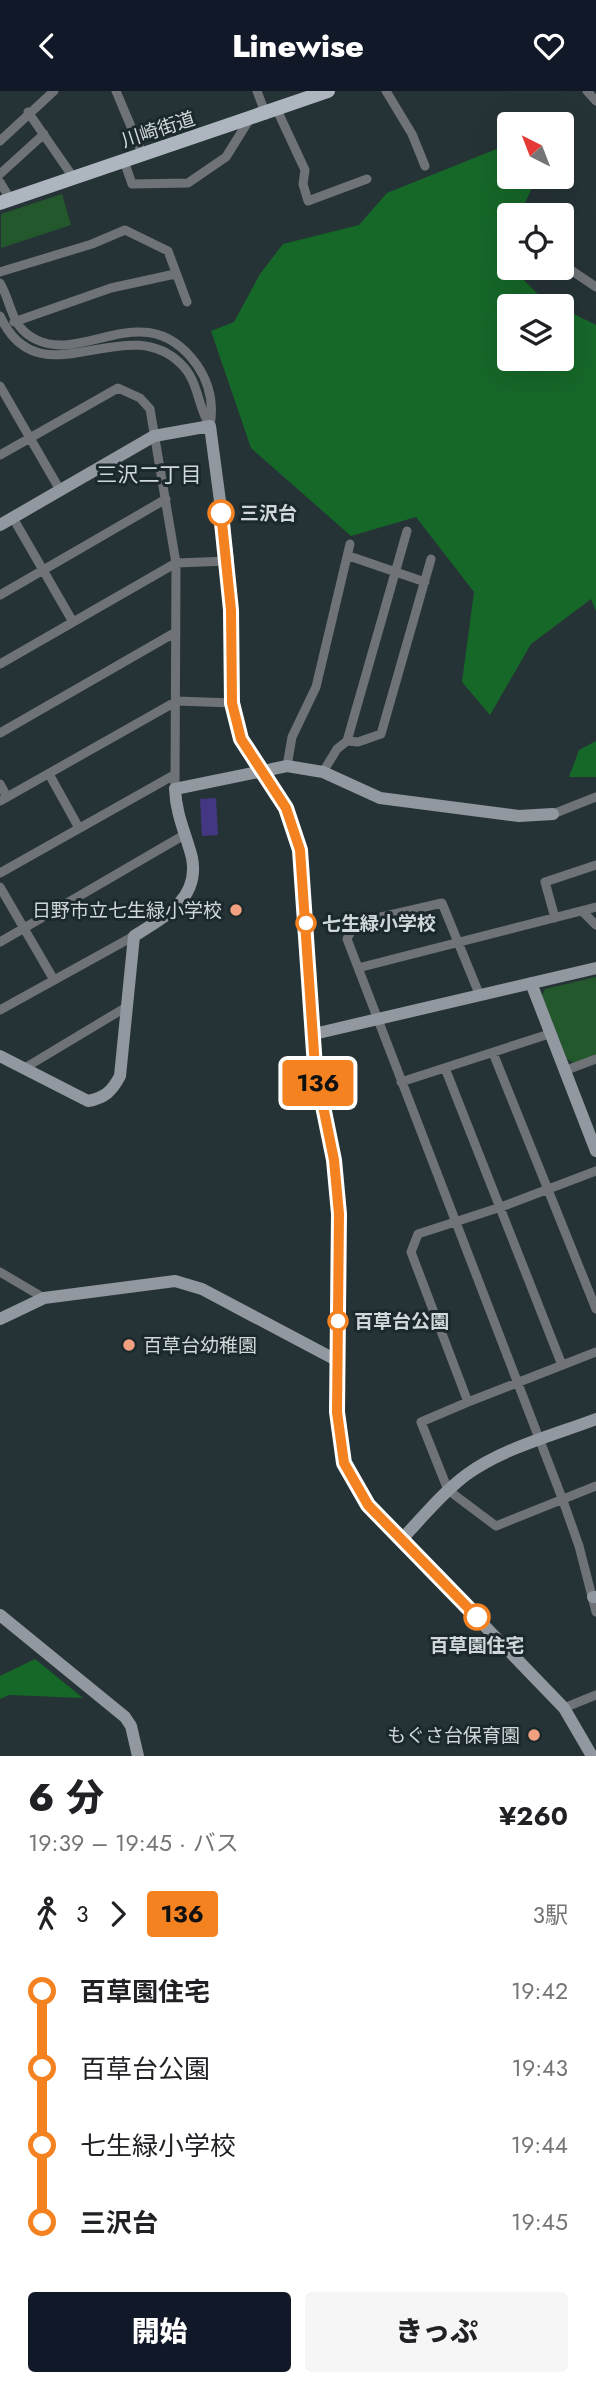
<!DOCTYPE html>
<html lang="ja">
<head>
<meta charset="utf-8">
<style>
	:root { --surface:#fff; --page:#f6f6f6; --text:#202124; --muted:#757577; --accent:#111827 }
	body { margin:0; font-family:Jost,"Noto Sans JP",sans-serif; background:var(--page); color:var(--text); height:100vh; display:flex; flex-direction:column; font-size:26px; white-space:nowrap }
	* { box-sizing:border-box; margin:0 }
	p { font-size:23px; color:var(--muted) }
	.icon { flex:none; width:38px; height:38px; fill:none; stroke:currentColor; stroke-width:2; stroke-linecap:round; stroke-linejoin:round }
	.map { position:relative; height:1665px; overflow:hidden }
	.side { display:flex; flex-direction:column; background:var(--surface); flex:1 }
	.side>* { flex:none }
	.badge { padding:0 14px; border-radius:5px; font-size:24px; line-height:46px }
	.needle { width:46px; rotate:318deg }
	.controls { position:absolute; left:497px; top:21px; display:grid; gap:14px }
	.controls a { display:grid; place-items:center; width:77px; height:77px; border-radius:7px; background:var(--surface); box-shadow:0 7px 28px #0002; font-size:35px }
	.map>.badge { position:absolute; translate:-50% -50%; box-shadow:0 0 0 4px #fff }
	.legs { display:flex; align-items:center; gap:10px; height:77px; padding:0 28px; font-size:23px }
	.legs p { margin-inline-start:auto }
	.head { display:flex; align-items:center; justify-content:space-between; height:119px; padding:0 28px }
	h1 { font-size:38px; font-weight:800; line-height:52px }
	.button { display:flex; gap:14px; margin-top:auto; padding:14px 28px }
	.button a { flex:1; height:80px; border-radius:7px; background:var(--accent); color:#fff; font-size:28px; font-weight:800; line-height:80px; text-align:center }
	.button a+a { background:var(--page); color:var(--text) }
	ul { padding:0 28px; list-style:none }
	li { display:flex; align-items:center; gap:24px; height:77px; font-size:26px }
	li i { display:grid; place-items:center; width:10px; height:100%; margin:0 9px; background:currentColor }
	li i::after { content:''; width:18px; height:18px; margin:-9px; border:5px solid; border-radius:50%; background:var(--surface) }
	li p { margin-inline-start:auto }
	li:first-child i { background:linear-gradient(#0000 50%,currentColor 0) }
	li:last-child i { background:linear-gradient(currentColor 50%,#0000 0) }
	header { display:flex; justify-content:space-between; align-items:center; height:91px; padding:0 28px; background:var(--accent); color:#fff; font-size:32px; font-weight:800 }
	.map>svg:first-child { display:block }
	.green { fill:#23582c }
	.forest { fill:#166829 }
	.water { fill:#433783 }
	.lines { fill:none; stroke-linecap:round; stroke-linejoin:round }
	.street { stroke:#6f7377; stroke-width:9 }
	.secondary { stroke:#92989f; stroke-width:12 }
	.primary { stroke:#adb5be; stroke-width:14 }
	.line-1-casing { stroke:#fff; stroke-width:16 }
	.line-1 { stroke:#f58220; stroke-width:10 }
	.stop-1-dot { fill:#fff; stroke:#f58220; stroke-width:3.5 }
	.poi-dot { fill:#f2a080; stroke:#1c292c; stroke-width:2.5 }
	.labels { text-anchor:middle; stroke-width:6; stroke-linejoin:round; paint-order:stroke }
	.street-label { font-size:19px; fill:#d0d8db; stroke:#1c292c }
	.stop-label { font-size:19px; font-weight:bold; fill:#d0d8db; stroke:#1c292c; text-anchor:start }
	.poi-label { font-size:19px; fill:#d0d8db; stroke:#1c292c; text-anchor:end }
	.neighbourhood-label { font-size:21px; fill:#d0d8db; stroke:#1c292c }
</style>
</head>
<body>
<header><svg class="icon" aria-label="back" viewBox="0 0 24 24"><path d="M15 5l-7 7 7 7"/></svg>Linewise<svg class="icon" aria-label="heart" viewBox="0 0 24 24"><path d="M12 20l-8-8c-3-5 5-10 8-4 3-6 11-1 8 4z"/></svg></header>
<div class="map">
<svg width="596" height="1665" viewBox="0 0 596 1665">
	<rect width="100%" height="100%" fill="#263336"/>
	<path class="green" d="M62,103L71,134L1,157V123Z
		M596,886V964L574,972L567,968L542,904L545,898Z"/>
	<path class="forest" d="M499,57L509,62V86H531L533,94L520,124H509V150L502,168L541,206L559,215H509V268H562V217L596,234V520L591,508L531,553L490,624L462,591L474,501L416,426L351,445L251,357L211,240L234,231L260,183L283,153L359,134L387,102Z
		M596,650V686H569L579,659Z
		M35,1568L83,1607L9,1604L0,1608V1585Z"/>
	<path class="water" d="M216,707L218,744L202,745L200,708Z"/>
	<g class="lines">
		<path class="street" d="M116,0L143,64
			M257,0L266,24
			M386,0L412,43L425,75
			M587,0L596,10
			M277,19L305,79L303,93L308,110L367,88
			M28,21L73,86
			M0,50L54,0
			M124,70L132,93L188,92L226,66L249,29
			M0,83L44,43
			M0,91L10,108
			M562,173L596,196
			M0,181L92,153L125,139L168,160L187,211
			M0,192C13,214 10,237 37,249C86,272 146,203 197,274C210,293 214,313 210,335
			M0,225C40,312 125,217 181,273C199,290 197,315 210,335
			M14,231L111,197L175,183
			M0,295L60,399
			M0,364L118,297L140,307L150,318L176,472L175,698
			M13,427L73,531
			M349,465L425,491
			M0,504L166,408
			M0,573L176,472L228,470
			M0,642L176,541
			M347,650L358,651L381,643L431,468
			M287,675L292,646L316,596L350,453
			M323,681L337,658L347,650L407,440
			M49,683L79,737
			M0,693L7,706
			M0,710L177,610L232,612
			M553,723L596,706
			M0,782L174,684
			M0,796L54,889
			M583,821L596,834
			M555,827L545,791L596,774
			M0,851L184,744
			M358,877L596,816
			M480,905L442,812L355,832L347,848L562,1407L579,1455L596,1521
			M0,919L134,845
			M493,962L596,1218
			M445,977L562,1274
			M23,978L128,915
			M564,980L596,968
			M401,991L549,943
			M596,1080L501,1116L418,1143L411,1161L468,1311L421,1331L448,1399L496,1435L596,1395
			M0,1181L44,1207
			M468,1311L596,1261
			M564,1617L596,1604"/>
		<path class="secondary" d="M0,434L154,345L210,335L228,470L232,612L241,648L286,717L300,759L315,976L334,1069L339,1123L337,1321L343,1372L368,1414L564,1617L592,1665
			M531,892L596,1060
			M314,943L596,877
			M0,965L88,1010C105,1007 112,1000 120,985L134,845C163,827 200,808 192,767C186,743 176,724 175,698L287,675L323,681L380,707L519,725L553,723
			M0,1228L44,1207L175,1190L202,1198L338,1270
			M401,1449C422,1427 442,1402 466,1384C503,1357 554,1344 596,1328
			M593,1506H596
			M0,1524L125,1626L131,1635L138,1665"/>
		<path class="primary" d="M0,112L328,0"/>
	</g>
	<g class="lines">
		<g class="line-1-casing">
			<path id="line-1" d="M221,422L231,519L232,612L241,648L286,717L300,759L315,976L334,1069L339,1123L337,1321L344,1372L368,1414L477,1526"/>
		</g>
		<use href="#line-1" class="line-1"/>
	</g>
	<g class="stop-1-dot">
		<circle cx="221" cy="422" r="12"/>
		<circle cx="306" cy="832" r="9"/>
		<circle cx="338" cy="1230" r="9"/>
		<circle cx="477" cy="1526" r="12"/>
	</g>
	<g class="poi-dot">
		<circle cx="236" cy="819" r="7"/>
		<circle cx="129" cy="1254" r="7"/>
		<circle cx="534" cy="1644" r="7"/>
	</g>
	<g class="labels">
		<g class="street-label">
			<text transform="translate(158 38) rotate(-18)" y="7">川崎街道</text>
		</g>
		<g class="stop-label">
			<text x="240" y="429">三沢台</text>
			<text x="322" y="839">七生緑小学校</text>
			<text x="354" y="1237">百草台公園</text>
			<text x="477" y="1561" text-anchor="middle">百草園住宅</text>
		</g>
		<g class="poi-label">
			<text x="222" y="826">日野市立七生緑小学校</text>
			<text x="143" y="1261" text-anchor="start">百草台幼稚園</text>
			<text x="520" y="1651">もぐさ台保育園</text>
		</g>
		<g class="neighbourhood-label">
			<text x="149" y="391">三沢二丁目</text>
		</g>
	</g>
</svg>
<div class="controls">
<a><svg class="needle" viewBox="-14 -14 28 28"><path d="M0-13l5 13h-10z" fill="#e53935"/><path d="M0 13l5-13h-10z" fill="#757577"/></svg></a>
<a><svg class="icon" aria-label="locate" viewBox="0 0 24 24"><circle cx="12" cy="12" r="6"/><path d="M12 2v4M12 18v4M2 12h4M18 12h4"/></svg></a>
<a><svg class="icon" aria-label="layers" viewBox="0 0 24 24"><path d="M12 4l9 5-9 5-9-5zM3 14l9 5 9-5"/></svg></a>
</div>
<b class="badge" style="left:318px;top:992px;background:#f58220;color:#111">136</b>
</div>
<section class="side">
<div class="head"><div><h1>6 分</h1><p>19:39 – 19:45 · バス</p></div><b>¥260</b></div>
<div class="legs"><svg class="icon" aria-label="walk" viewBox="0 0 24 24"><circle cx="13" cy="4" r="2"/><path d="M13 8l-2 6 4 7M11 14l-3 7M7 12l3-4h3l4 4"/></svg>3<svg class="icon" aria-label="forward" viewBox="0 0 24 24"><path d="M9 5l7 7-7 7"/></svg><b class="badge" style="background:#f58220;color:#111">136</b><p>3駅</p></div>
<ul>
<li><i style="color:#f58220"></i><b>百草園住宅</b><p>19:42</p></li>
<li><i style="color:#f58220"></i><span>百草台公園</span><p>19:43</p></li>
<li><i style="color:#f58220"></i><span>七生緑小学校</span><p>19:44</p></li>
<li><i style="color:#f58220"></i><b>三沢台</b><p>19:45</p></li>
</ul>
<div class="button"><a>開始</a><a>きっぷ</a></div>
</section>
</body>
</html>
